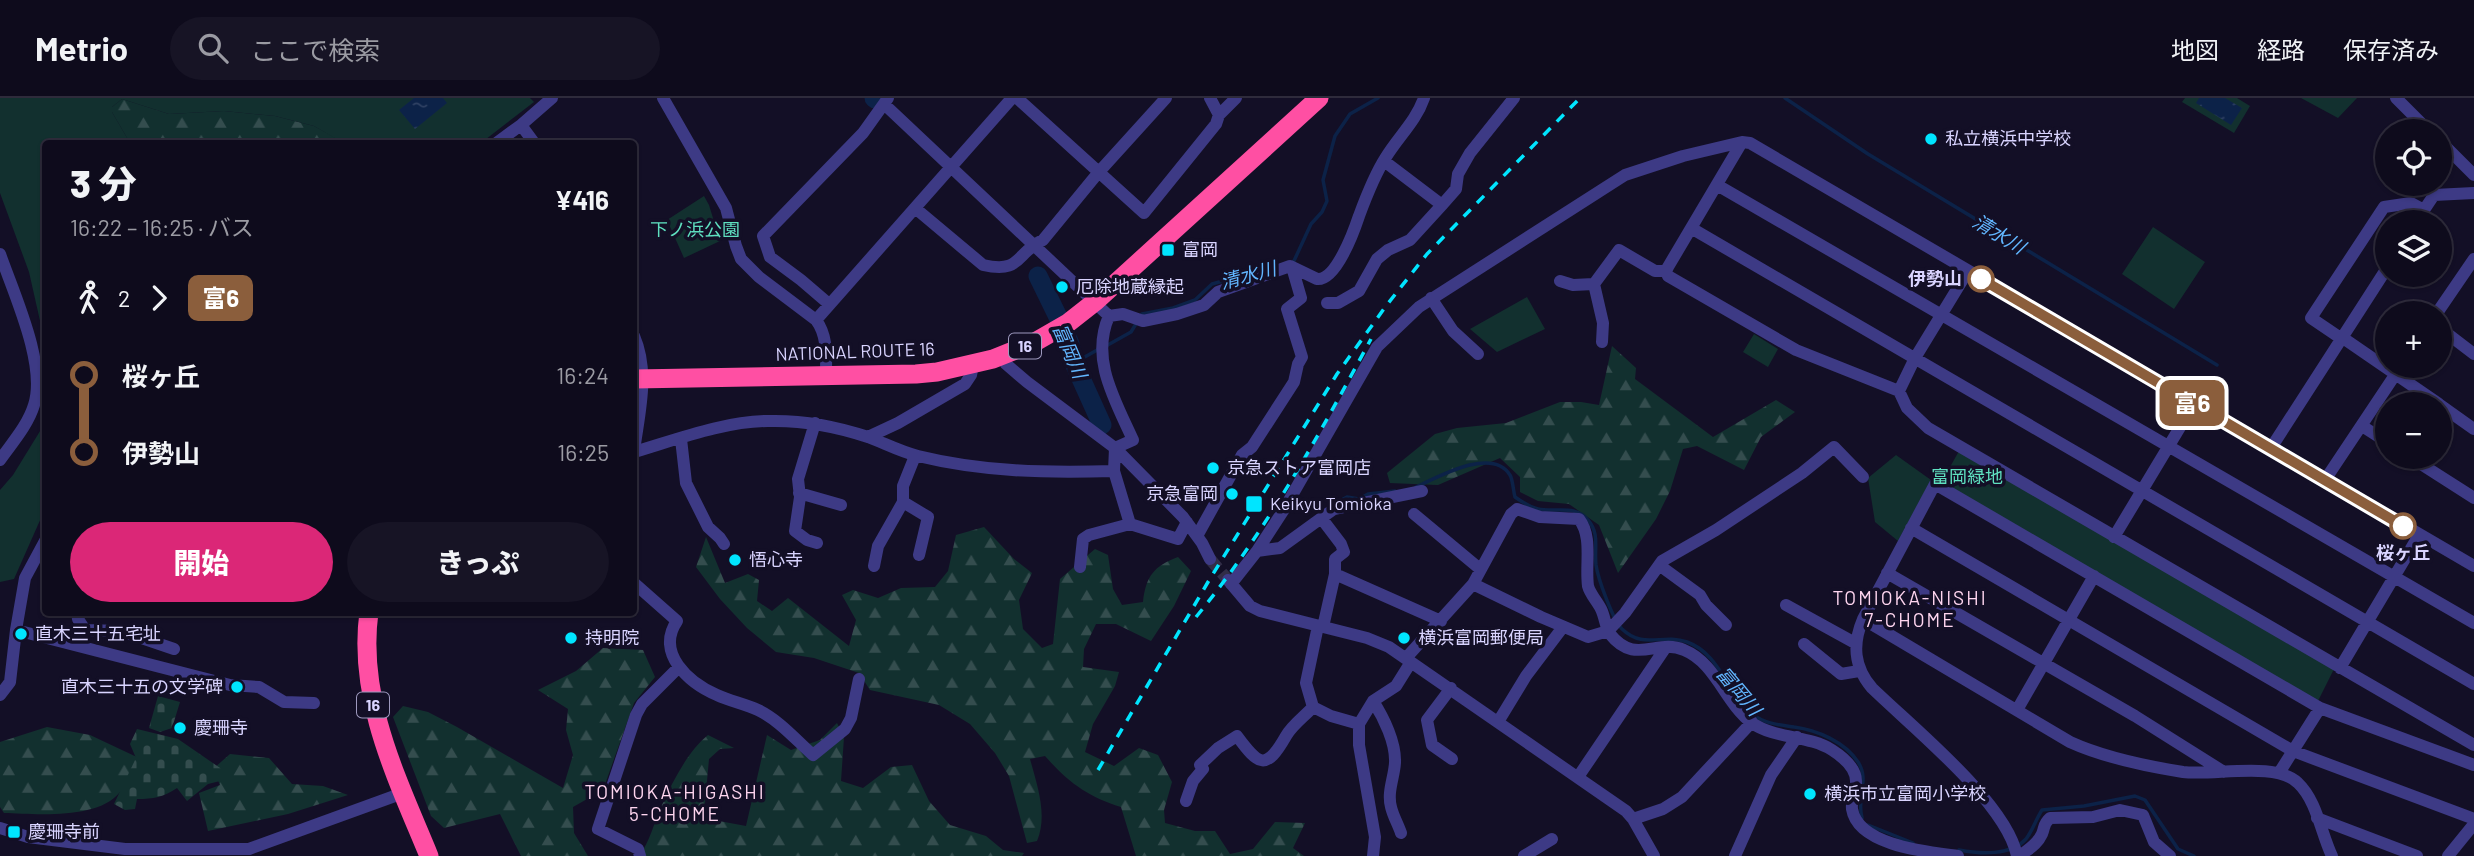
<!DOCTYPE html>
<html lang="ja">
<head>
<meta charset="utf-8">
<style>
	:root { --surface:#0e0b1c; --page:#171425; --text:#f1f3f6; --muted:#9b9ba3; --line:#2e2b3b; --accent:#db2777 }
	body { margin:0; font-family:Barlow,"Noto Sans JP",sans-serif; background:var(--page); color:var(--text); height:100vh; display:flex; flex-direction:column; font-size:26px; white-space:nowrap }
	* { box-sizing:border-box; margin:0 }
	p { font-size:23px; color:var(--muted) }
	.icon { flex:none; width:38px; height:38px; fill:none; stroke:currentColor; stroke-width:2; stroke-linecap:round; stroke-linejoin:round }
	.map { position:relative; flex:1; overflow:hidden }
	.panel { position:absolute; left:42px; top:42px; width:595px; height:476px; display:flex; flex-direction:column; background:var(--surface); border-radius:7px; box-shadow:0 2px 5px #0004,0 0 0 2px var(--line) }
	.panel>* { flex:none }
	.badge { padding:0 14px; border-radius:10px; font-size:24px; line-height:46px }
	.controls { position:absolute; left:2375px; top:21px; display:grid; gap:14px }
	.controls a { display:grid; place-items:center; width:77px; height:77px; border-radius:50%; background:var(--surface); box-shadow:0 2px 5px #0004,0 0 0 2px var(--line); font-size:35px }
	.map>.badge { position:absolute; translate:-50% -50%; box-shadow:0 0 0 4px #fff }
	.legs { display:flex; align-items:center; gap:10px; height:77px; padding:0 28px; font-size:23px }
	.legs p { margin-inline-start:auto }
	.overview { display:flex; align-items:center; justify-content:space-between; height:119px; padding:0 28px }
	h1 { font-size:38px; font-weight:800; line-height:52px }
	.primary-button { display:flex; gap:14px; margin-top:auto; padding:14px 28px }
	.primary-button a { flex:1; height:80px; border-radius:42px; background:var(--accent); color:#fff; font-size:28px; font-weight:800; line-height:80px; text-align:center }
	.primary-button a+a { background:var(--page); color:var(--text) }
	ul { padding:0 28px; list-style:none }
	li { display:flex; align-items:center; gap:24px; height:77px; font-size:26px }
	li i { display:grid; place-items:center; width:10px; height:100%; margin:0 9px; background:currentColor }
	li i::after { content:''; width:18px; height:18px; margin:-9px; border:5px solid; border-radius:50%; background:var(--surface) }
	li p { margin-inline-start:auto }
	li:first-child i { background:linear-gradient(#0000 50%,currentColor 0) }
	li:last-child i { background:linear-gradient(currentColor 50%,#0000 0) }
	header { display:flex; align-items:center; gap:42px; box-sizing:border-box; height:98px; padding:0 35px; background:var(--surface); border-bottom:2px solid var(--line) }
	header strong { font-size:33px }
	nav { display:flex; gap:38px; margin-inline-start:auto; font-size:24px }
	.search { width:490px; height:63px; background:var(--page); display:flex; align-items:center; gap:18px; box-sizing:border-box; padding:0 24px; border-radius:38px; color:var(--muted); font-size:26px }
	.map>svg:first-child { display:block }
	.forest { fill:url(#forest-firs) }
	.cemetery { fill:url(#cemetery-stones) }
	.green { fill:#12302f }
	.water { fill:url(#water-ripples) }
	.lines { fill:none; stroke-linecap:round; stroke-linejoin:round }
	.stream { stroke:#0c2248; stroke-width:3.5 }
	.river { stroke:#0c2248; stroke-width:19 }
	.minor-tunnel { stroke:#312d47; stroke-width:12; stroke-dasharray:12 6; stroke-linecap:butt }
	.minor { stroke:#3d3a85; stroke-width:12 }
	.highway { stroke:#ff4fa3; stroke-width:19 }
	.rail { stroke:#00e5ff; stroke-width:3.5; stroke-dasharray:10 9; stroke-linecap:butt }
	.line-1-casing { stroke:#fff; stroke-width:16 }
	.line-1 { stroke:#8b5e3c; stroke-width:10 }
	.poi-dot { fill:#00e5ff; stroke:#130f26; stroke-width:2.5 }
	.stop-1-dot { fill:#fff; stroke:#8b5e3c; stroke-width:3.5 }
	.labels { text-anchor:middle; stroke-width:7; stroke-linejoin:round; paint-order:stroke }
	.shield { fill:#130f26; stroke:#9e99be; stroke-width:2 }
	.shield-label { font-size:16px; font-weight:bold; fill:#d9d4ff }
	.poi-label { font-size:18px; fill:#d9d4ff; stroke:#130f26; text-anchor:start }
	.park-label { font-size:18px; fill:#5fe0c0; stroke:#130f26 }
	.stop-label { font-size:18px; font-weight:bold; fill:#d9d4ff; stroke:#130f26; text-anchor:end }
	.street-label { font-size:18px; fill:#d9d4ff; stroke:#130f26 }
	.water-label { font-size:19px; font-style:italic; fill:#62b6ff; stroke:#130f26 }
	.neighbourhood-label { font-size:19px; letter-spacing:2px; fill:#ffd6f0; stroke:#130f26 }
</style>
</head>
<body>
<header>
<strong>Metrio</strong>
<div class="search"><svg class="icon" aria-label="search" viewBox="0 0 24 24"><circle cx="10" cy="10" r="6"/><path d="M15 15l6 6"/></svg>ここで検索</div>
<nav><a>地図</a><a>経路</a><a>保存済み</a></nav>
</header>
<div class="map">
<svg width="2474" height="758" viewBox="0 0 2474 758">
	<defs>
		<pattern id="forest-firs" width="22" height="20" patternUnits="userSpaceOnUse" patternTransform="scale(1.75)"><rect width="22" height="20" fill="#12302f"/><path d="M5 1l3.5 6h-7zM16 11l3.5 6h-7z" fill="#344d4e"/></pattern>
		<pattern id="cemetery-stones" width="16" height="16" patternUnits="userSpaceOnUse" patternTransform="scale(1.75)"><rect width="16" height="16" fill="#12302f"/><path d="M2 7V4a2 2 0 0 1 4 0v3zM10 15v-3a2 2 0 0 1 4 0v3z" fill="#344d4e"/></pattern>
		<pattern id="water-ripples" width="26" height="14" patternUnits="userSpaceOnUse" patternTransform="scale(1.75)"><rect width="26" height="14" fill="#0c2248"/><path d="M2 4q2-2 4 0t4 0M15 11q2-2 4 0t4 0" fill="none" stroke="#2f4163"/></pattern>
	</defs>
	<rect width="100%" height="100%" fill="#130f26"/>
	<path class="forest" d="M122,1L169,16L224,13L275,18L314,28L345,45H130L112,14V9Z
		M1612,248L1636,270L1635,281L1713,339L1776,302L1795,314L1761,339L1744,372L1697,348L1683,351L1670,393L1656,421L1618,475L1599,427L1569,406L1538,403L1520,394V379L1500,360L1438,387L1390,385L1387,375L1435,336L1457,330L1506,325L1560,304H1581L1599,307Z
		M984,429L1014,461L1032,475L1019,502L1023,531L1042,550L1053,546L1060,481L1095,451L1108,457L1113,491L1122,507L1143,504C1146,478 1154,468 1178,459L1191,473L1174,508L1151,543L1116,526H1096L1084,551L1083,569L1119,574L1115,588L1093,626L1085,654L1114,668L1139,650L1158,657L1172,684L1164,712L1165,725L1195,733H1215L1230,756L1253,751L1275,724L1305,725L1293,750L1304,758H1136L1121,709C1088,699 1068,684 1045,658L1030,661C1037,687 1048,717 1037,743L1027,745L1009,678L995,655L970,626L939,607L870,592L859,575L814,560L776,554L747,530L720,501L696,469L706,439L725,485L748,476L759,482L757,503L772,513L788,500L849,548L856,522L842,497L853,492L878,500L901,490L935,489L948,473L956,437Z
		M603,550L643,552L655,579L634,605L603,692L573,709L574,735L588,758H521L500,716L444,730L431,718L393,619L403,608L428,614L457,629L563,690L573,657L566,632L568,611L538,592L576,573Z
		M837,625L844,639L841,683L863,690L891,669L912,667L929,703L950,727L986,738L1003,752L1024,755L1022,758H639C650,744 654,724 662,707C673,683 688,653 708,637L734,650L720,651L709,661L704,716L719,723L746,728L767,637L791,652L820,642Z
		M47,629L90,637L141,661C134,672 128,684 120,694C98,722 36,716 4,715L0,709V644Z
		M230,656L269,660L292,686L323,688L348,697L288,716L208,733L199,695L220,687L213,671Z"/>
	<path class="cemetery" d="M158,598L180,604L172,630L160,634L149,630Z
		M137,631L178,641L223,672L224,682L208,686L187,703L177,690C164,699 153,701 137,701L135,711L125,712L114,706L136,660L130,646Z"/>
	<path class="green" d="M0,0H530L534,4L481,45L345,46L314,28L275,18L224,13L169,16L122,1L112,9V14L130,45L46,46L45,245L29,174L0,95Z
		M2185,0H2237L2250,8L2234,35L2182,4Z
		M2301,0H2357L2338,20Z
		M704,98L709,107L720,143L684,160L667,122Z
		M2153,129L2205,164L2174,211L2122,176Z
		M1527,199L1545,231L1497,254L1470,231Z
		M1754,236L1778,251L1768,269L1743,254Z
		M45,325V411L14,481L0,484V392L13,377Z
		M1959,353L2334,571L2318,603L1941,385Z
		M1896,357L1931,382L1898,443L1875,424L1868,380Z"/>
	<path class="water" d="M414,0H443L447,5L415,31L399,12Z
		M2199,0H2225L2242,10L2231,27L2196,5Z"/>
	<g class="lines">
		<path class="stream" d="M1785,0L1868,56L2217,267
			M1290,166L1293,165L1311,126L1322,114L1327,103L1323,82L1335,38L1350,16L1378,0
			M1106,248L1131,234L1142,216L1173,210L1195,202L1212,186L1252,175
			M1074,265L1099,251
			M1416,389C1438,379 1492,348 1510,377C1513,382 1513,392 1515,399C1522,404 1529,409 1538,411C1555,415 1575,406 1588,422C1600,436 1594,450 1596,467C1598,481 1613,522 1622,531C1644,552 1662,535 1687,544C1721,556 1727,597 1754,617C1765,626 1781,627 1794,629C1817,632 1845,644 1858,664C1870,682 1856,699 1862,720
			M1330,408L1347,399L1359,401L1368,396L1395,393
			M1868,727L1913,745
			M1959,752C1980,756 2011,758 2026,741C2033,732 2036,721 2042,712L2084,708L2135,698L2145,702L2178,751L2194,758"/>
		<path class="river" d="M874,0L875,1
			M1038,178L1060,223L1070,246L1074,265L1102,327"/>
		<path class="minor-tunnel" d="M1210,461L1228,482"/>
		<path class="minor" d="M663,0L726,110L736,148L741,161L759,179L816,222C828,238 826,258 826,278
			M1017,0L1144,115L1216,26L1219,17L1210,0
			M2396,0L2429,33
			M884,6L1109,218C1090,261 1115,302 1133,342L1115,350L1114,373L1130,426
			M1219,17L1236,0
			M521,27L535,46
			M2440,43L2474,77
			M1742,44L1668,169L1666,173L1668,178L1796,252L1899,293L1907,310L1928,330L2474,647
			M495,46L521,27L552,0
			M1384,63L1442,107
			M1717,87L2474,525
			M915,110L983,167C1022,176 1015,155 1043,142L1098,75L1166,0
			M2416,124L2434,97L2474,95
			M1691,130L2474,586
			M0,156C14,196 47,267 34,307C28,327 12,345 0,362
			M1560,183L1573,187L1594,186
			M1431,200L1453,233L1478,256
			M1327,205H1338L1359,193L1377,161L1388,152L1410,142L1442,107L1456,91L1458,76L1470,55L1514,0
			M829,206L801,182L770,159L763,138L863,35L888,0
			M2437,215L2474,161
			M1109,218L1123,216L1143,223L1177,216L1204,207L1218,194L1290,168L1317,181C1336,183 1354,133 1359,118C1366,99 1375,76 1386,59C1399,38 1416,23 1424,0
			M816,222L1012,0
			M2440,230L2474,256
			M634,238C650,275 639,315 634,353
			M2343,240L2439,306
			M2342,241L2311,220L2384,109L2411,105L2424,112
			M1602,244L1603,225L1594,186L1619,152L1655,173H1666
			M1001,258L1006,266L1027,284L1115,350L1183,419L1202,445L1210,461
			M1899,293L1915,260L1968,173
			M2440,307L2474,331
			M815,325L798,381L800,399L795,433L807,442L817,445
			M2362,328L2387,344
			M868,339L898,325L965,286L971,277L973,267
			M681,341L686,385L708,429L720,440L724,446
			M2271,350L2387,170
			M634,354C675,342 725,323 768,323C803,322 835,328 868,339C884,345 901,354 918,358C983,374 1047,375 1114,373
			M915,358L903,388V404L928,419L919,457
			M2410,359L2474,400
			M2325,382L2401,268
			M799,395L841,407
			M1414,416L1480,471
			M1322,421L1341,446L1344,454L1335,461V476L1441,523
			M1911,430L2293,653L2474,721
			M1197,438L1242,357L1252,349L1294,284L1298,266L1302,259L1287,211L1301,200L1292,169
			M2114,439L2194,306
			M1257,453L1280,450L1334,411L1422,393
			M1659,467L1700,497L1706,507L1726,527
			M874,468L878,448L903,404
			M1080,469L1083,441L1089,437L1130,426L1178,441L1187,424
			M1887,475L2135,618L2224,674
			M1228,482L1250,508L1260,513L1367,540L1389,549L1626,713L1633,721L1654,758
			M634,485L677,523C655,555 689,585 717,597C730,603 745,606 758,612C779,622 796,642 813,657L845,631L851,620L859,581
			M1231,486L1257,453L1283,413L1377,249L1419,209L1625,77L1683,58L1742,44L1750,45L2474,468
			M1473,486L1541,519L1588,539L1608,533L1625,515L1662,463L1716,432L1802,375L1834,349L1863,379
			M1786,507L1855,545
			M77,514L78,521L85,532L121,533L174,551
			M1863,521L2070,644C2105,660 2145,668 2183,674C2214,678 2276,663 2298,685C2317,703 2321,735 2332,758
			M1318,528L1306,585L1313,609L1331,618L1359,626
			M1323,529L1335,476
			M16,532L230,587L259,589L284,604L314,605
			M1804,546L1841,576L1859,573
			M1406,560L1473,486L1511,416L1517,411L1540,419L1579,421C1593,439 1585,466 1588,488C1590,496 1597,503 1601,511C1605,519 1605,528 1610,536C1635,568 1657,540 1684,552C1716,565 1725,605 1752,625C1775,641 1808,637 1832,652C1843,659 1857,671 1856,685C1855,693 1851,702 1852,711C1858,748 1929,754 1958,758
			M2340,570L2419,437
			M1451,590L1427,622L1432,647L1452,661
			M0,597L10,584L16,532L25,480L46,441
			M1373,603C1384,620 1396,645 1395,665C1394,680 1387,694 1391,709C1393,718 1398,726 1401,735
			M2017,612L2094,478
			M1498,624L1526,578L1563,529
			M2279,675L2320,610
			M1578,679L1666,549
			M1186,703L1193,683L1203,671L1200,667L1218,650L1237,638C1259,668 1266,673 1286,638C1292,627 1305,618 1313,609
			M2317,720L2417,758
			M1633,721L1663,711L1682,699L1752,624
			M0,730L28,739L125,751H249L403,695
			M640,758L638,751L598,731L636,617L642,606L678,570
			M1373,758L1375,739L1359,647V626L1373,603L1396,588L1411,564
			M1524,758L1552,741
			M1735,758L1771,677L1797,639
			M2017,758C2007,705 1912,629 1872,590C1854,569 1852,547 1863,521L1935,386L2320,610L2474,667
			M2020,758C2028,751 2037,747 2042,736C2045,729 2043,726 2050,720L2093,719L2120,712L2143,717L2154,744L2170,758
			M2448,758L2474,726"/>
		<path class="highway" d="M634,281L916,276L937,274L993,261L1035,244L1068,225L1096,203L1319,0
			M369,514C357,601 397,680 429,758"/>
		<path class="rail" d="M1196,519C1266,434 1319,337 1371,241
			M1098,672L1208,484L1337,276L1386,208L1427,156L1580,0"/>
	</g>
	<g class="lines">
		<g class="line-1-casing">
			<path id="line-1" d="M1981,181L2403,428"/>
		</g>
		<use href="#line-1" class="line-1"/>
	</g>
	<g class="poi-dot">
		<circle cx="1931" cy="41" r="7"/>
		<rect x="1161" y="145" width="14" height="14" rx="3.5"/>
		<circle cx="1062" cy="189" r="7"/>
		<circle cx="1213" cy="370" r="7"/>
		<circle cx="1232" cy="396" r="7"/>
		<rect x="1245" y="397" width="18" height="18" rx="3.5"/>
		<circle cx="735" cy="462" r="7"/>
		<circle cx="21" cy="536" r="7"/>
		<circle cx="571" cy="540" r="7"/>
		<circle cx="1404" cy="540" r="7"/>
		<circle cx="237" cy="589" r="7"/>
		<circle cx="180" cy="630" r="7"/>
		<circle cx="1810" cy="696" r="7"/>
		<rect x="7" y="727" width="14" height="14" rx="3.5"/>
	</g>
	<g class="stop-1-dot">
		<circle cx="1981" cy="181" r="12"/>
		<circle cx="2403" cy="428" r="12"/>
	</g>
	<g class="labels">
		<g class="shield">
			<rect x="1009" y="235.5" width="32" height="25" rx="5"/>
			<rect x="357" y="594.5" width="32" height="25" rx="5"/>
		</g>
		<g class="shield-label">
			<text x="1025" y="254">16</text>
			<text x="373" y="613">16</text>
		</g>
		<g class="poi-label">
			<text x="1945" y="47">私立横浜中学校</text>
			<text x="1182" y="158">富岡</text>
			<text x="1076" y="195">厄除地蔵縁起</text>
			<text x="1227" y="376">京急ストア富岡店</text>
			<text x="1218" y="402" text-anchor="end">京急富岡</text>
			<text x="1270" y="412">Keikyu Tomioka</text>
			<text x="749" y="468">悟心寺</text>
			<text x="35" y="542">直木三十五宅址</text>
			<text x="585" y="546">持明院</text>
			<text x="1418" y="546">横浜富岡郵便局</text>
			<text x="223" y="595" text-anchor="end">直木三十五の文学碑</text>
			<text x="194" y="636">慶珊寺</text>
			<text x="1824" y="702">横浜市立富岡小学校</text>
			<text x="28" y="740">慶珊寺前</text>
		</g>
		<g class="park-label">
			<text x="695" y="138">下ノ浜公園</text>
			<text x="1967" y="385">富岡緑地</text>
		</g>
		<g class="stop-label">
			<text x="1962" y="187">伊勢山</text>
			<text x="2403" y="461" text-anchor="middle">桜ヶ丘</text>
		</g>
		<g class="street-label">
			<text transform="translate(855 254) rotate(-2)" y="6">NATIONAL ROUTE 16</text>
		</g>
		<g class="water-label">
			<text transform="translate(1999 136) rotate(31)" y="7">清水川</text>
			<text transform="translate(1248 177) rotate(-15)" y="7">清水川</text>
			<text transform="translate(1070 253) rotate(67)" y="7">富岡川</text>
			<text transform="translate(1739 593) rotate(50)" y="7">富岡川</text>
		</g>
		<g class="neighbourhood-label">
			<text x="1910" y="507">TOMIOKA-NISHI<tspan x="1910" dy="22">7-CHOME</tspan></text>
			<text x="675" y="701">TOMIOKA-HIGASHI<tspan x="675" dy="22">5-CHOME</tspan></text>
		</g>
	</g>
</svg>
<div class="controls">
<a><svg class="icon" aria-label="locate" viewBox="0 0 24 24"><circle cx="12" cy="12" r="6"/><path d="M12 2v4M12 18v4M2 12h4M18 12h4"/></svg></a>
<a><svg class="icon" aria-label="layers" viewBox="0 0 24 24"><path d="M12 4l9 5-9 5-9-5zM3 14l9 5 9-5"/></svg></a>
<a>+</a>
<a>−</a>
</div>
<b class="badge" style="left:2192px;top:305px;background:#8b5e3c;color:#fff">富6</b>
<section class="panel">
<div class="overview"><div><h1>3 分</h1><p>16:22 – 16:25 · バス</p></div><b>¥416</b></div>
<div class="legs"><svg class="icon" aria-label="walk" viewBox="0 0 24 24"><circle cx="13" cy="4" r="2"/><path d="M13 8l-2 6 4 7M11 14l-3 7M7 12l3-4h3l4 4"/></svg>2<svg class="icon" aria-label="forward" viewBox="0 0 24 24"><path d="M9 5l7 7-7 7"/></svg><b class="badge" style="background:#8b5e3c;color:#fff">富6</b></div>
<ul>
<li><i style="color:#8b5e3c"></i><b>桜ヶ丘</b><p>16:24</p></li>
<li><i style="color:#8b5e3c"></i><b>伊勢山</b><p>16:25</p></li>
</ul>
<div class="primary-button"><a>開始</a><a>きっぷ</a></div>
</section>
</div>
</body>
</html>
